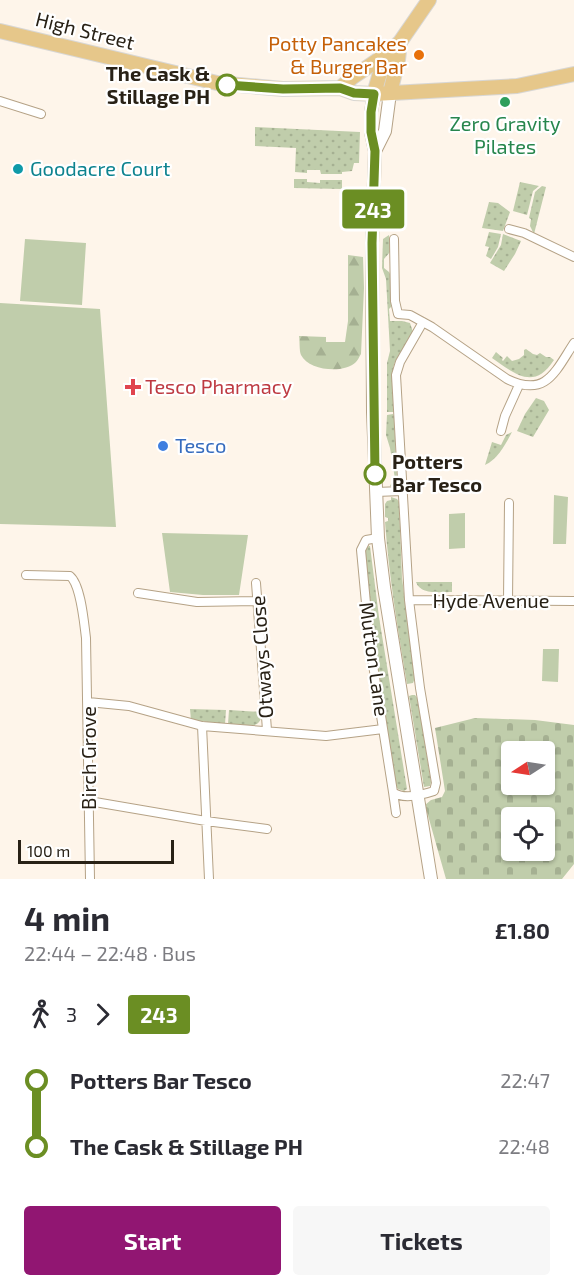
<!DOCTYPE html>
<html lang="en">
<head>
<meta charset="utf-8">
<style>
	:root { --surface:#fff; --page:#f7f7f7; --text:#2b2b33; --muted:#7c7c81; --accent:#911672 }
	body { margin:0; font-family:"Exo 2",sans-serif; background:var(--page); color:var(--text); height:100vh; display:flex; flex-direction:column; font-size:22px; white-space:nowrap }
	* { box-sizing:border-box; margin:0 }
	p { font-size:20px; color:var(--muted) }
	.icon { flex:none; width:33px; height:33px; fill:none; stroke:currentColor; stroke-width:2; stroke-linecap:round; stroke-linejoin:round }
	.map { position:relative; height:879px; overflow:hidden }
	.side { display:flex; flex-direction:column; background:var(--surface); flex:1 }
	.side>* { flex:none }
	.badge { padding:0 12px; border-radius:4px; font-size:21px; line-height:39px }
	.needle { width:39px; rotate:258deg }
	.controls { position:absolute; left:501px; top:741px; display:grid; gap:12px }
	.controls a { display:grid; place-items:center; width:54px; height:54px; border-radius:6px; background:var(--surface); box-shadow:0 2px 4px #0004; font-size:30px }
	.scale { position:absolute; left:18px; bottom:15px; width:156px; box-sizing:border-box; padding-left:6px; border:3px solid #282116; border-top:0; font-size:16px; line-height:21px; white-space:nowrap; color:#282116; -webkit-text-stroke:4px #fff; paint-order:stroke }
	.map>.badge { position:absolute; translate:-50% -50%; box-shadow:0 0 0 3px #fff }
	.legs { display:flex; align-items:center; gap:9px; height:66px; padding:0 24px; font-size:20px }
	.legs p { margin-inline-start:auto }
	.summary { display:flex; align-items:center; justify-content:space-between; height:102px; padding:0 24px }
	h1 { font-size:33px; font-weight:700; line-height:45px }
	.cta { display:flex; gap:12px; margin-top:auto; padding:12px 24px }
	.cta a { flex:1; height:69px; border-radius:6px; background:var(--accent); color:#fff; font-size:24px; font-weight:700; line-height:69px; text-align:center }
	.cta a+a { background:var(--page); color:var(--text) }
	ul { padding:0 24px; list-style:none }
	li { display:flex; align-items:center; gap:21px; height:66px; font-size:22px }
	li i { display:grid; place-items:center; width:9px; height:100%; margin:0 8px; background:currentColor }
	li i::after { content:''; width:15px; height:15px; margin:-8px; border:4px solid; border-radius:50%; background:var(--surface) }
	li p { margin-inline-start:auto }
	li:first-child i { background:linear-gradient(#0000 50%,currentColor 0) }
	li:last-child i { background:linear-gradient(currentColor 50%,#0000 0) }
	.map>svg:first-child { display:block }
	.grass { fill:url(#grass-dots) }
	.forest { fill:url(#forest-firs) }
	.cemetery { fill:url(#cemetery-stones); fill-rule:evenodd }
	.park { fill:#c0cdab }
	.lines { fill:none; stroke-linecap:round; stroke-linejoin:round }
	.street-casing { stroke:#b5a286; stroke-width:10 }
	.secondary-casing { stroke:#b5a286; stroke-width:14 }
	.primary-casing { stroke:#d8d7d5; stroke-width:16 }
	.street { stroke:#fff; stroke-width:8 }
	.secondary { stroke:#fff; stroke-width:12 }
	.primary { stroke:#e6c78a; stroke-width:14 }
	.line-1-casing { stroke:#fff; stroke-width:14 }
	.line-1 { stroke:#6b8e23; stroke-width:9 }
	.food-dot { fill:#e8710a; stroke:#fff; stroke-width:2 }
	.stop-1-dot { fill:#fff; stroke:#6b8e23; stroke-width:3 }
	.leisure-dot { fill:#2e9e5b; stroke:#fff; stroke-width:2 }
	.culture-dot { fill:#0f9aa8; stroke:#fff; stroke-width:2 }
	.health-dot { fill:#e0444e; stroke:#fff; stroke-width:2 }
	.shop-dot { fill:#3f7fe0; stroke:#fff; stroke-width:2 }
	.labels { text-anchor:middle; stroke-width:4.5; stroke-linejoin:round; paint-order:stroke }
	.street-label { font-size:20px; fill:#282116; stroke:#fff }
	.food-label { font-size:20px; fill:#c56008; stroke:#fff; text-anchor:end }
	.stop-label { font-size:20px; font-weight:bold; fill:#282116; stroke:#fff; text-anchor:end }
	.leisure-label { font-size:20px; fill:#27864d; stroke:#fff }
	.culture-label { font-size:20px; fill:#0d838f; stroke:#fff; text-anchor:start }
	.health-label { font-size:20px; fill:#be3a42; stroke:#fff; text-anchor:start }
	.shop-label { font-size:20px; fill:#366cbe; stroke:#fff; text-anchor:start }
</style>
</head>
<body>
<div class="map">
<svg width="574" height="879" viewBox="0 0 574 879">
	<defs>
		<pattern id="grass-dots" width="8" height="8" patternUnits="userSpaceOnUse" patternTransform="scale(1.5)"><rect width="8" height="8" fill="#c0cdab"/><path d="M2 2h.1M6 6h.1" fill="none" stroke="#a5b092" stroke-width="1.8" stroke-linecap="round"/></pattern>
		<pattern id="forest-firs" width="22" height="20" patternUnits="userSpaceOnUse" patternTransform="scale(1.5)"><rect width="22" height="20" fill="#c0cdab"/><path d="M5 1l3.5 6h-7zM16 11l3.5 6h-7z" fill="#a5b092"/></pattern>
		<pattern id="cemetery-stones" width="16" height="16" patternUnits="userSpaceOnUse" patternTransform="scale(1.5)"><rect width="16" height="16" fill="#c0cdab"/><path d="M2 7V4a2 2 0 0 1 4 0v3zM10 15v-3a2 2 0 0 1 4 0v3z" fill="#a5b092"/></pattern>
	</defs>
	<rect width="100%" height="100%" fill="#fef5ea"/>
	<path class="grass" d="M255,127L360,132L359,163H354L352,171L342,172V174H321L320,170H307V173L295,172L296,148L255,146Z
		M294,179H307V182L320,183V180H342V189L294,188Z
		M520,182L539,186L533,191L527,215L513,211Z
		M542,186L546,187L534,234L530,226L531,219L529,218L535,192Z
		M489,202L498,203L510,212L503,231L482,228Z
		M489,232L501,234L498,247L491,259L486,256L489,247L485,246Z
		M503,234L521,241L515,254L504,271L490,263L501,245Z
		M389,235L390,252L384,259V268L389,272L391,276V307L389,309L390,321H402L410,323L413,332L395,362L393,368L394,412H387V363L390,351L386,279L382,268L383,239Z
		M526,349L533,354L537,355L540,353L546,357H550L554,360C534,391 515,374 492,358L496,352L503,358L502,360L503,361L507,356L512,361L519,359L524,355V350Z
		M536,398L544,401L549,410L533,437L517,431L525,414Z
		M393,414L394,416L397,479L392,486H390L391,484L395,479L390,448L386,435L387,415Z
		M512,432C505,445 498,459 485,465L492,442L501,445L506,435Z
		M391,497L397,499L399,502L402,578L415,678L413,683L407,684C398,630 389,577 385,522L388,521V518L385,517V504L387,501L391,500Z
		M369,546H370L379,617L407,789L404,791L398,789L396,786L379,681L371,622L365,549Z
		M416,582H452V592C441,592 420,595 416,582Z
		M412,695H415L418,699L431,782L430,786L424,787L409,696Z
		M190,709L226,710L225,724L191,720Z
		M229,710L262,712C262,732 242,725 228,724Z"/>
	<path class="forest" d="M348,255L363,257L364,288L361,354C359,357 358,360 356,362C344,374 309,371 301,355C299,350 300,341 299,336L326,337V342H345L348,321Z"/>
	<path class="cemetery" d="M475,718L535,720L574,725V864L562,879H446L425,805L431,800L442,797L445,791L435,728ZM512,752H544V784H512ZM512,818H544V850H512Z"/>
	<path class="park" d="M25,239L86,243L82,305L20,301Z
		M0,303L100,309L116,527L0,524Z
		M554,495L568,497L566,544H553Z
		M465,513V548L449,549V514Z
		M162,533L248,535L239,595H203L170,592Z
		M543,649H559L558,682L542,681Z"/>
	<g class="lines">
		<g class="street-casing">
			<path id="street" d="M0,101L41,114
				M509,229L524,233L574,257
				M394,239L395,301L398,314L410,315L432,327L507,379C546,398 555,372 574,343
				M501,431L505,416L519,385
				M376,492L402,491
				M378,538L366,540L361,550L370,646L393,792C403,800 422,795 434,791L436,783L420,688L409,600L396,375L400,362L423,322
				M26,575L70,576C81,585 84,623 86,638L90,879
				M256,583L267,730
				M138,593L197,602L258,601
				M409,600L574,601
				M508,601L509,503
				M88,702L129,706L202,726L326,736L383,729
				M202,726L209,879
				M393,792L396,813
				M89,801L206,821L267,829"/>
		</g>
		<g class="secondary-casing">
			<path id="secondary" d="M374,94L371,112V132L375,151L372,243L373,412L378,538L384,587L431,879
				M375,151L385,131L390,93"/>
		</g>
		<g class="primary-casing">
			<path id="primary" d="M0,31L217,83L283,89L340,88L354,93L374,94L517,86L574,74
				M340,88L353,77L385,55
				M390,93L398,60L400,42
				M374,94L385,55L400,42L429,0"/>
		</g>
		<use href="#street" class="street"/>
		<use href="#secondary" class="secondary"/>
		<use href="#primary" class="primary"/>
	</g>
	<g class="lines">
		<g class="line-1-casing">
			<path id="line-1" d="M227,85L283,89L340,88L354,93L374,94L371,112V132L375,151L372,243L375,474"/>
		</g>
		<use href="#line-1" class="line-1"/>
	</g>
	<circle class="food-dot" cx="419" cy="55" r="6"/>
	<g class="stop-1-dot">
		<circle cx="227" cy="85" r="10"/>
		<circle cx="375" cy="474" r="10"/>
	</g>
	<circle class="leisure-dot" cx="505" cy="102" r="6"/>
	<circle class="culture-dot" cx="18" cy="169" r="6"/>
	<path class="health-dot" d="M130 378h6v6h6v6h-6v6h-6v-6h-6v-6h6z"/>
	<circle class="shop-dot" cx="163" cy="446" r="6"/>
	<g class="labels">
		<g class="street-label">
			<text transform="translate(85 31) rotate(14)" y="7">High Street</text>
			<text x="491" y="608">Hyde Avenue</text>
			<text transform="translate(262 657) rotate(-94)" y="7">Otways Close</text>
			<text transform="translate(374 659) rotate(82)" y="7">Mutton Lane</text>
			<text transform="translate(89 758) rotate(-90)" y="7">Birch Grove</text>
		</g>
		<g class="food-label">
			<text x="407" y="51">Potty Pancakes<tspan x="407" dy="23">&amp; Burger Bar</tspan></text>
		</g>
		<g class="stop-label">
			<text x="210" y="81">The Cask &amp;<tspan x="210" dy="23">Stillage PH</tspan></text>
			<text x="392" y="469" text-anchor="start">Potters<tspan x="392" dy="23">Bar Tesco</tspan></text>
		</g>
		<g class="leisure-label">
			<text x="505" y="131">Zero Gravity<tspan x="505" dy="23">Pilates</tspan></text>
		</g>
		<g class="culture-label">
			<text x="30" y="176">Goodacre Court</text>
		</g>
		<g class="health-label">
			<text x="145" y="394">Tesco Pharmacy</text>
		</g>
		<g class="shop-label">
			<text x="175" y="453">Tesco</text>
		</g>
	</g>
</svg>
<div class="controls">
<a><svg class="needle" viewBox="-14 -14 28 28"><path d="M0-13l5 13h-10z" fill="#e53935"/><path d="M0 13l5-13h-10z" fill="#7c7c81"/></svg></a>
<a><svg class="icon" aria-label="locate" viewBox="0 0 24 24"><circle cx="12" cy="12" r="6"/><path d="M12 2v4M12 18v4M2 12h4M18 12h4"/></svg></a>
</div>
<div class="scale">100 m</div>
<b class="badge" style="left:373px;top:209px;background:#6b8e23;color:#fff">243</b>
</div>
<section class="side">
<div class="summary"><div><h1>4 min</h1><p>22:44 – 22:48 · Bus</p></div><b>£1.80</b></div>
<div class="legs"><svg class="icon" aria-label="walk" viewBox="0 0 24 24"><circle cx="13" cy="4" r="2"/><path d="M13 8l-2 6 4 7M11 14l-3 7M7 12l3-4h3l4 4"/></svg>3<svg class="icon" aria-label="forward" viewBox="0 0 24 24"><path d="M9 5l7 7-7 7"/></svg><b class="badge" style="background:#6b8e23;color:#fff">243</b></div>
<ul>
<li><i style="color:#6b8e23"></i><b>Potters Bar Tesco</b><p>22:47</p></li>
<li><i style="color:#6b8e23"></i><b>The Cask &amp; Stillage PH</b><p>22:48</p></li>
</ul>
<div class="cta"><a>Start</a><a>Tickets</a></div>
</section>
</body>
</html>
